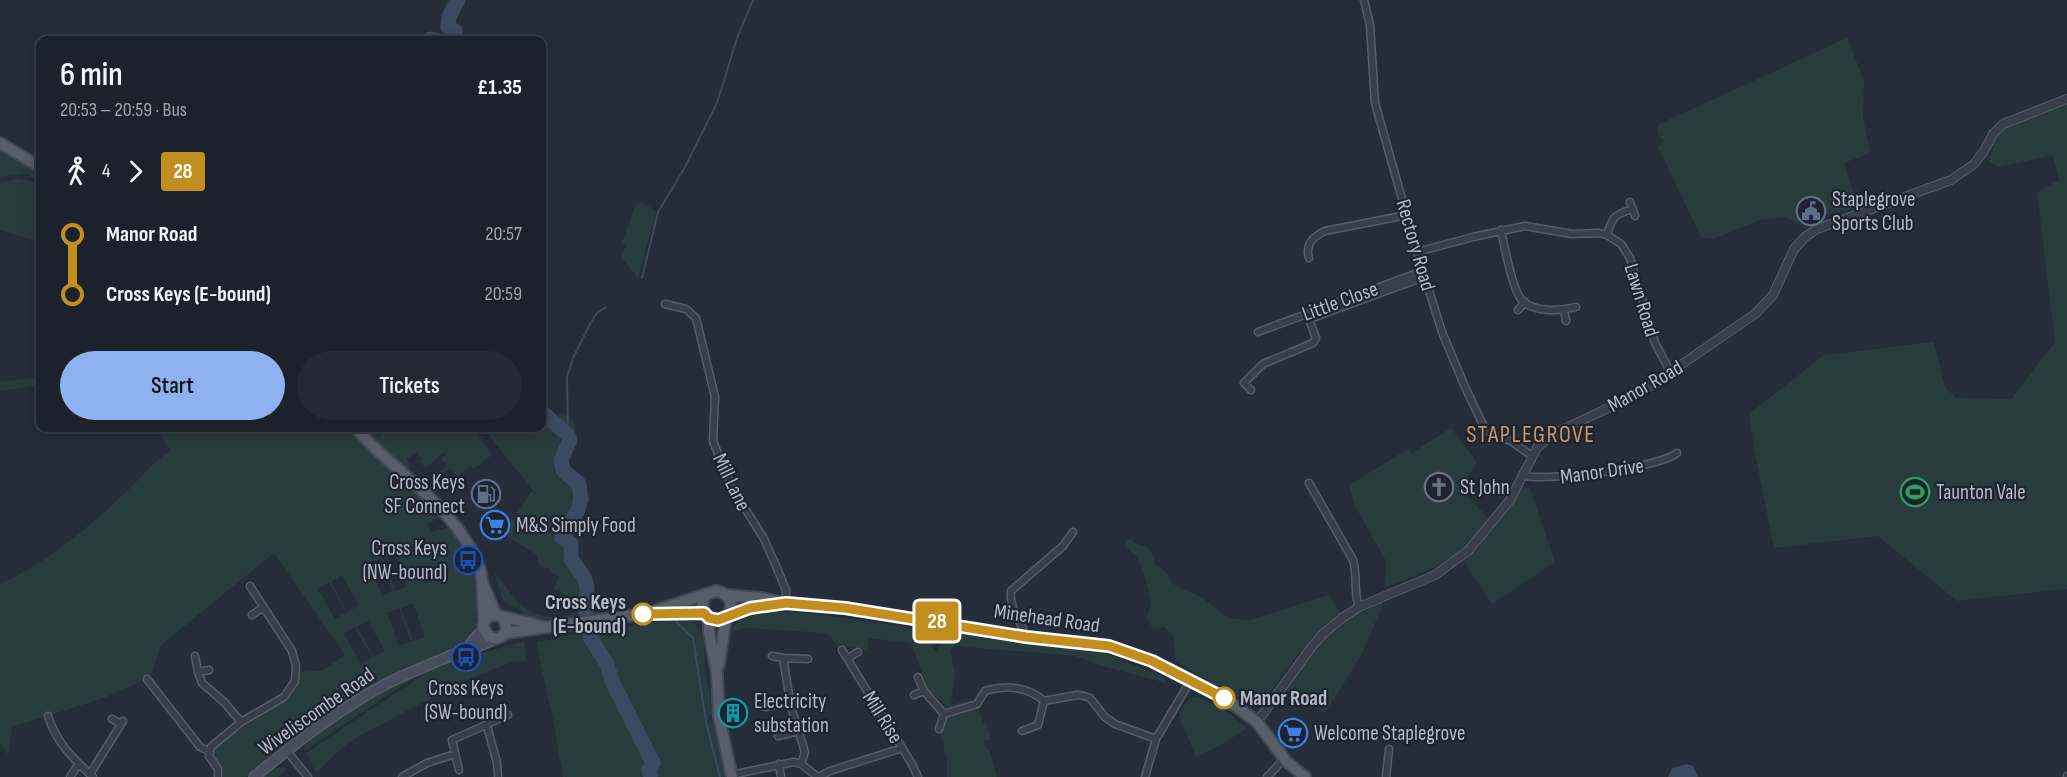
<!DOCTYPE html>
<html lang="en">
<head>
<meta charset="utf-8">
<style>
	:root { --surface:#1b222b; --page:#242a33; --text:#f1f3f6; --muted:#a0a4a9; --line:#393f47; --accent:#8fb1ef }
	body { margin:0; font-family:"Sofia Sans Condensed",sans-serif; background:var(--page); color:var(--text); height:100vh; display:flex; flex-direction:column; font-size:22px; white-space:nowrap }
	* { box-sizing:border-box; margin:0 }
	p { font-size:20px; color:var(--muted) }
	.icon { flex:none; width:33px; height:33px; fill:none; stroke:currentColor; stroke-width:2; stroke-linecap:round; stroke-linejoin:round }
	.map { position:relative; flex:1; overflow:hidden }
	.drawer { position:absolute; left:36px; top:36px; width:510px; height:396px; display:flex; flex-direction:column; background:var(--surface); border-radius:12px; box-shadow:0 3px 15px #0003,0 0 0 2px var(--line) }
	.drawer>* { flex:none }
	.badge { padding:0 12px; border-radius:4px; font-size:21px; line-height:39px }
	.map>.badge { position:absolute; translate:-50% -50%; box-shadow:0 0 0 3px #fff }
	.legs { display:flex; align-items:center; gap:9px; height:66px; padding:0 24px; font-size:20px }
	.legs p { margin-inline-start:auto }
	.summary { display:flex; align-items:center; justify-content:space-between; height:102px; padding:0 24px }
	h1 { font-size:33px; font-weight:600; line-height:45px }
	.cta { display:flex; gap:12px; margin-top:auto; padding:12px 24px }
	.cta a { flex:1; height:69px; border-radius:36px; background:var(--accent); color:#111; font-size:24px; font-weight:600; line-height:69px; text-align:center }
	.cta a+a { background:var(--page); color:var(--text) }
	ul { padding:0 24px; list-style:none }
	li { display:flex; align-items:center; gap:21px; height:60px; font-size:22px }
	li i { display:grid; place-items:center; width:9px; height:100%; margin:0 8px; background:currentColor }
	li i::after { content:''; width:15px; height:15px; margin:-8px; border:4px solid; border-radius:50%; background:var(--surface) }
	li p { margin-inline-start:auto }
	li:first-child i { background:linear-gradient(#0000 50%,currentColor 0) }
	li:last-child i { background:linear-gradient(currentColor 50%,#0000 0) }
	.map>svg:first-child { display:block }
	.green { fill:#293c3d; fill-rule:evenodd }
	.water { fill:#3b4a61 }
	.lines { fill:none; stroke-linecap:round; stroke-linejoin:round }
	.stream { stroke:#3b4a61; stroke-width:2 }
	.river { stroke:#3b4a61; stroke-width:15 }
	.minor-casing { stroke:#565d68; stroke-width:9 }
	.tertiary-casing { stroke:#565d68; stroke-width:10 }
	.secondary-casing { stroke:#565d68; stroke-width:12 }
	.primary-casing { stroke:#414853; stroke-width:14 }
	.minor { stroke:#383f4a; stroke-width:6 }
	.tertiary { stroke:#383f4a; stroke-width:8 }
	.secondary { stroke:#464e5d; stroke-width:9 }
	.primary { stroke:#565e6a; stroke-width:10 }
	.line-1-casing { stroke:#fff; stroke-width:14 }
	.line-1 { stroke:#c18e1f; stroke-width:9 }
	.stop-1-dot { fill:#fff; stroke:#c18e1f; stroke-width:3 }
	.labels { text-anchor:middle; stroke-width:4.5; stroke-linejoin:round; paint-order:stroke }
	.poi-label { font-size:21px; fill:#b3bac6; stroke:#1d242f; text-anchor:start }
	.street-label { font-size:21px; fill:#b3bac6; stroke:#1d242f }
	.stop-label { font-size:21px; font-weight:bold; fill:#b3bac6; stroke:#1d242f; text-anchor:end }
	.quarter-label { font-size:24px; letter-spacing:1.5px; fill:#cb9768; stroke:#1d242f }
</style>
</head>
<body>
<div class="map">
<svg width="2067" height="777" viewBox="0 0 2067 777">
	<rect width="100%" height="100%" fill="#242d39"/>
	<path class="green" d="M448,0H464L453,18L461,40H421L426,34L439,39L447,38L448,32C440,24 442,9 448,0Z
		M1847,38L1864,80L1863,117L1870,153L1844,163L1858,208L1808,219L1798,224L1787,217L1760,220L1714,239L1701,237L1658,147L1664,141L1658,134L1657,125Z
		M2067,104V589L1957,601L1878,536L1774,548L1754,448L1749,414L1824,355L1934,342L1945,387L1956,398L2011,399L2055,342L2037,192L2059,180L2053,155L1998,167L1989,161C1992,152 1994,141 2000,133C2010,121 2051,109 2067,104Z
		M0,147L40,171V180L26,174L0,177Z
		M18,179L30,181L40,185V242L0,230V183Z
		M643,203L656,211L638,278L621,257L626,245L622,243L636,204Z
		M40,374V385L0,391V382L32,378Z
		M542,403L556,419L561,413L571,416C582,441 569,439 569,458C569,469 577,474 580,484C584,494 582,506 583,517L572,529L578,551L576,560C586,576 594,591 594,610L581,613V616L542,620L525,617L522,611L503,601L494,571C522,608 528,624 579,613L564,608L567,599L561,597L562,592L554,589L559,577L551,573L549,568L540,567L536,554L503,534L531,492H534L483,428H542Z
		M157,428H351L366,445L443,515L427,525L431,532L451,527L461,542L462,549L476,583L478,595L475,627L472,634L462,643L368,689L283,746L246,777H224L213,757L214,748C227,738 238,727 251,718C275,703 293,703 301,672L323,670L345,655L274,553L161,645L151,675L147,679L104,698L12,727L8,755L0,742V584C47,563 89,527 126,492C141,478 153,462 170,451ZM395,553L407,586L395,591L383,558ZM381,558L393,591L382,596L369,563ZM342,575L359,606L347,612L331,582ZM329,582L346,612L335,619L318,589ZM413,603L425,637L413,641L401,608ZM399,608L411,641L399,646L387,613ZM368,621L385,651L374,657L357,627ZM355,627L372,657L361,664L344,634Z
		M369,428L379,437L382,434L379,430L381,428H474L492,455L473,469L471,466L457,476L450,468L439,477L440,479L436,484V494L428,486L437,478L436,475L447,466L441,458L446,454L445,452L425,468L420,461L415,463L421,459L417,452L407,459L411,470L421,481L395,463L364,430Z
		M1451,428L1477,462L1461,489L1491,521C1460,559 1430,571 1385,587L1386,561L1355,506L1349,485L1408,449L1412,453Z
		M1530,488L1555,562L1492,604L1464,562L1476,551L1522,489Z
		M1131,539L1137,544L1146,546L1151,551L1155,564L1167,573L1171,583L1202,598L1229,618L1250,620L1329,595L1340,612C1322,628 1306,644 1291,664C1279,678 1273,693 1257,704L1246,702L1176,662L1173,636L1165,627L1153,629L1147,618L1151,603L1145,576L1137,557L1124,546L1126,541Z
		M1384,602L1361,656L1325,713L1286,690C1309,653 1339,611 1384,602Z
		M778,611C836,614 893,627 952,633L938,637L934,645L931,646L936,651L943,640L963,634L1083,649L1105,653L1164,677L1167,683L1102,666L1075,656L954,646L950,651L955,673L951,705L975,699L983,723L987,724L991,739L984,741L985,747L990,751L997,777H947V756L944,752L943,739L940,738L943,724L948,715L946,707L927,687L911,643L869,638L867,652L861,648L837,647L831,637L824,633L745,628L734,631L731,636C735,614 758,612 778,611Z
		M685,618L693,622L704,637L705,671L713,714L709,716V721L714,720L725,777H563L553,720L536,642L561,638V636Z
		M524,641L526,661L512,662L462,682L357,737L342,748L316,773L306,753L424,674L449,663Z
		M419,674L305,751L304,748C315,724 393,685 419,674Z
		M1198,696L1226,711L1247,728L1221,745L1196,757L1180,719L1179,712L1191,697Z
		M283,767L287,769L278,777H261L272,769Z"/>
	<path class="water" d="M1687,764L1693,766L1698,777H1668L1672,768Z"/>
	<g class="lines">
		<path class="stream" d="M642,278L658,212L684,169L717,103L737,38L753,0
			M568,435L567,377L573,358L591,322L597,313L606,307
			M675,620L693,638L706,722L720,777"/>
		<path class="river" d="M429,40L431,39L436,40
			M457,40L455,31L448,27L449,17L458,0
			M542,412L568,435L570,440L561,460L563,470L579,484L581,499L578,510L562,537L571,544V559L584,577L587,587L586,612L590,637L607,664L612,681L653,763L649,770L651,777"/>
		<g class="minor-casing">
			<path id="minor" d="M1364,0L1370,25L1375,103L1417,252L1442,332L1465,387L1485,429L1493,435L1511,441L1532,456
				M1630,202L1635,216
				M1501,230C1504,245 1512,288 1521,299C1532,313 1560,311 1576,307
				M1607,235C1612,217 1615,214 1633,209
				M1417,252L1473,237L1525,226L1572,234L1599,233L1607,235L1621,244L1630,258L1655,343L1671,373
				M1309,258C1305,244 1313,237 1325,231L1407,215
				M665,304L686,309L696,318L715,397L713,441L732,488L763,537L774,561L786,590V603
				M1518,310L1525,302
				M1564,310L1566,321
				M1258,332L1423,271
				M1251,390L1244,383L1263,364L1313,343L1316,338L1310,322L1312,318L1424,277
				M1524,476C1548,481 1659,468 1677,453
				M1309,483L1353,560C1358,576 1353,591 1359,607
				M252,615L262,608
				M1026,637C1021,621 1009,608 1011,591L1063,546L1073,532
				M842,650L912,764L918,777
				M195,656L198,672L202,683L224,702L241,722
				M772,656L784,658
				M848,658L858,652
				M198,672L209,670
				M918,677L924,691L944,714L977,704L985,691C1006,685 1027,686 1044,701L1077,695L1084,696L1090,698L1105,717L1115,724L1156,739
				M147,679L200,747L209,751
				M914,695L924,691
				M765,707L790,702
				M48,716C56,742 73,759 93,777
				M112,719L121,724
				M487,726L497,763L498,776
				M939,729L944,714
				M1022,731L1038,725L1044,701
				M778,736L799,731
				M286,750L308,777
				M779,764L781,777
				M801,764L805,752L791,707L784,664V658L808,659
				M459,770L452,740L508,715
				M90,774L123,721
				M731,775L794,762L801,764L818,777
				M70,777L78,765
				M218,777V769L209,756L211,747L241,722L284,697L295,681L296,666L292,651L250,586
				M402,777L427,763L455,754
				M819,777L830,771L902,748
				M1145,777L1156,739L1191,680
				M1267,777L1284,759
				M1386,777L1389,749
				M2067,777V776"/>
		</g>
		<g class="tertiary-casing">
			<path id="tertiary" d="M1257,722L1310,649L1323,634L1342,618L1359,607L1435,575L1468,551L1510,500L1537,448L1551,435L1640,393L1755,314L1773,295L1794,249L1805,237L1817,229L1951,180L1974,164L1984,151L1993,134L2003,124L2067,99"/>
		</g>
		<g class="secondary-casing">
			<path id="secondary" d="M466,649L483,629
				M254,777C297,742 341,707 390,682C415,670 441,660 466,649L479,646L496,639"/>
		</g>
		<g class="primary-casing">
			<path id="primary" d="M0,143L40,167
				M356,428C396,475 459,508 480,570C484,582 482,606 484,621L483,627L488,636L496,639L504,635L507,628L503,618
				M482,582L496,615
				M727,595L761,598L779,602L845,608L1026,637L1109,646L1152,661L1213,691L1234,705L1257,722L1286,761L1305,777
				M657,610L716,591C735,594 736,616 718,620L706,616L702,604L706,595
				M728,614L773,603
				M709,618V632L717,674L719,717L732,777
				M484,621L489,616L496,615L541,626
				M506,633L643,614L704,613
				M719,665L726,617"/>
		</g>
		<use href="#minor" class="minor"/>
		<use href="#tertiary" class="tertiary"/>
		<use href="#secondary" class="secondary"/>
		<use href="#primary" class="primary"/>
	</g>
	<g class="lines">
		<g class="line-1-casing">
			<path id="line-1" d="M643,614L704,613L709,618L718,620L750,608L786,603L845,608L1026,637L1109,646L1152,661L1224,698"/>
		</g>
		<use href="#line-1" class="line-1"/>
	</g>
	<defs>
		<g id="civic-ring" transform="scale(1.5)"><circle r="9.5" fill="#1d242f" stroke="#5c6f8a" stroke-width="1.5"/><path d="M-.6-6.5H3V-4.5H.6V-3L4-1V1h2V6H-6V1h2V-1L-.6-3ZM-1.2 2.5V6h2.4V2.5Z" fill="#5c6f8a"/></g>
		<g id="church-ring" transform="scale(1.5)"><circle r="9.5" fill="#1d242f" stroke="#6b7280" stroke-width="1.5"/><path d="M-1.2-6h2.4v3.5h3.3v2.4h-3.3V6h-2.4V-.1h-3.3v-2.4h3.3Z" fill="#6b7280"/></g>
		<g id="stadium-ring" transform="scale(1.5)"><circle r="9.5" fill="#1d242f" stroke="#2e9e5b" stroke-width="1.5"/><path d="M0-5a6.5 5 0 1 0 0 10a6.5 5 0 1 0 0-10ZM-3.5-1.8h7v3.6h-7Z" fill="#2e9e5b"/></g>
		<g id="fuel-ring" transform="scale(1.5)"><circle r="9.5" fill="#1d242f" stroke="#5c6f8a" stroke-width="1.5"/><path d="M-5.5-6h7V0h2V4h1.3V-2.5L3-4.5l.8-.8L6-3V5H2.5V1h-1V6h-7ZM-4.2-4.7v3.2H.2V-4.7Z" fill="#5c6f8a"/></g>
		<g id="supermarket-ring" transform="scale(1.5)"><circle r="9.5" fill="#1d242f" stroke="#3f7fe0" stroke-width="1.5"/><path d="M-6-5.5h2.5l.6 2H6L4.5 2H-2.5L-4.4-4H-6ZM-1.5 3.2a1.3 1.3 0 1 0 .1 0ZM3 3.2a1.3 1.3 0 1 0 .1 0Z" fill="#3f7fe0"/></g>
		<g id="bus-ring" transform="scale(1.5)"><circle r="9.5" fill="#1d242f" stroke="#1a4fb4" stroke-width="1.5"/><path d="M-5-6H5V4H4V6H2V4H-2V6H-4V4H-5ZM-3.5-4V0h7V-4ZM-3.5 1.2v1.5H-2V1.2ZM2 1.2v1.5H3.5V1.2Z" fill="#1a4fb4"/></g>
		<g id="building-ring" transform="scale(1.5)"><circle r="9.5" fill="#1d242f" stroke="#0f9aa8" stroke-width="1.5"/><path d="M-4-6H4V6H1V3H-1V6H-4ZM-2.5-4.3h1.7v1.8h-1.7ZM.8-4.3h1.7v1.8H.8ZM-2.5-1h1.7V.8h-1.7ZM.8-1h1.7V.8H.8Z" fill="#0f9aa8"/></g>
	</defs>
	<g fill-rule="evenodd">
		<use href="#civic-ring" x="1811" y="211"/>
		<use href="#church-ring" x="1439" y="487"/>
		<use href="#stadium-ring" x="1915" y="492"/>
		<use href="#fuel-ring" x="486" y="494"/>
		<use href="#supermarket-ring" x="495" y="525"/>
		<use href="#bus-ring" x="468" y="560"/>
		<use href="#bus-ring" x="466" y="657"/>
		<use href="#building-ring" x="733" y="713"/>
		<use href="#supermarket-ring" x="1293" y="733"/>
	</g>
	<g class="stop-1-dot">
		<circle cx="643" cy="614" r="10"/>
		<circle cx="1224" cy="698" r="10"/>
	</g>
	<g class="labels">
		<g class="poi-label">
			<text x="1832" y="206">Staplegrove<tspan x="1832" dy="24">Sports Club</tspan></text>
			<text x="465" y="489" text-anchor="end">Cross Keys<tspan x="465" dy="24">SF Connect</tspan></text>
			<text x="1460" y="494">St John</text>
			<text x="1936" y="499">Taunton Vale</text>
			<text x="516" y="532">M&amp;S Simply Food</text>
			<text x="447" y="555" text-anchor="end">Cross Keys<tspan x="447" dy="24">(NW-bound)</tspan></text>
			<text x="466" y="695" text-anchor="middle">Cross Keys<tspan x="466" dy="24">(SW-bound)</tspan></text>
			<text x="754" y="708">Electricity<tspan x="754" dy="24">substation</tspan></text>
			<text x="1314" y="740">Welcome Staplegrove</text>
		</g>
		<g class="street-label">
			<text transform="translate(1416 245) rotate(74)" y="7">Rectory Road</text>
			<text transform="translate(1642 300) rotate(73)" y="7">Lawn Road</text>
			<text transform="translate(1340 301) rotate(-20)" y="7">Little Close</text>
			<text transform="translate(1645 386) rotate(-30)" y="7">Manor Road</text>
			<text transform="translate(1602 471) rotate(-8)" y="7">Manor Drive</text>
			<text transform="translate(732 482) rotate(64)" y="7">Mill Lane</text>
			<text transform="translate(1047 618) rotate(8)" y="7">Minehead Road</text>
			<text transform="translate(316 711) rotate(-35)" y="7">Wiveliscombe Road</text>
			<text transform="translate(883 717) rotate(58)" y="7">Mill Rise</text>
		</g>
		<g class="stop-label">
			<text x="626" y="609">Cross Keys<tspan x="626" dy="24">(E-bound)</tspan></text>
			<text x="1240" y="705" text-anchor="start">Manor Road</text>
		</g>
		<g class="quarter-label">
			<text x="1531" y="442">STAPLEGROVE</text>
		</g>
	</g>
</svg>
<b class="badge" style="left:937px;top:621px;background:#c18e1f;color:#fff">28</b>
<section class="drawer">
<div class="summary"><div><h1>6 min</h1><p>20:53 – 20:59 · Bus</p></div><b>£1.35</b></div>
<div class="legs"><svg class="icon" aria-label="walk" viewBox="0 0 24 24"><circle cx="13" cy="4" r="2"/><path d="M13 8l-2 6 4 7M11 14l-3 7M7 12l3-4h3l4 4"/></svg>4<svg class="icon" aria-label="forward" viewBox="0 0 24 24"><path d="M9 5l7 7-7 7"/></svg><b class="badge" style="background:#c18e1f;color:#fff">28</b></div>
<ul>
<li><i style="color:#c18e1f"></i><b>Manor Road</b><p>20:57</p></li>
<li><i style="color:#c18e1f"></i><b>Cross Keys (E-bound)</b><p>20:59</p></li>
</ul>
<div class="cta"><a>Start</a><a>Tickets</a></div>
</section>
</div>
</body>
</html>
